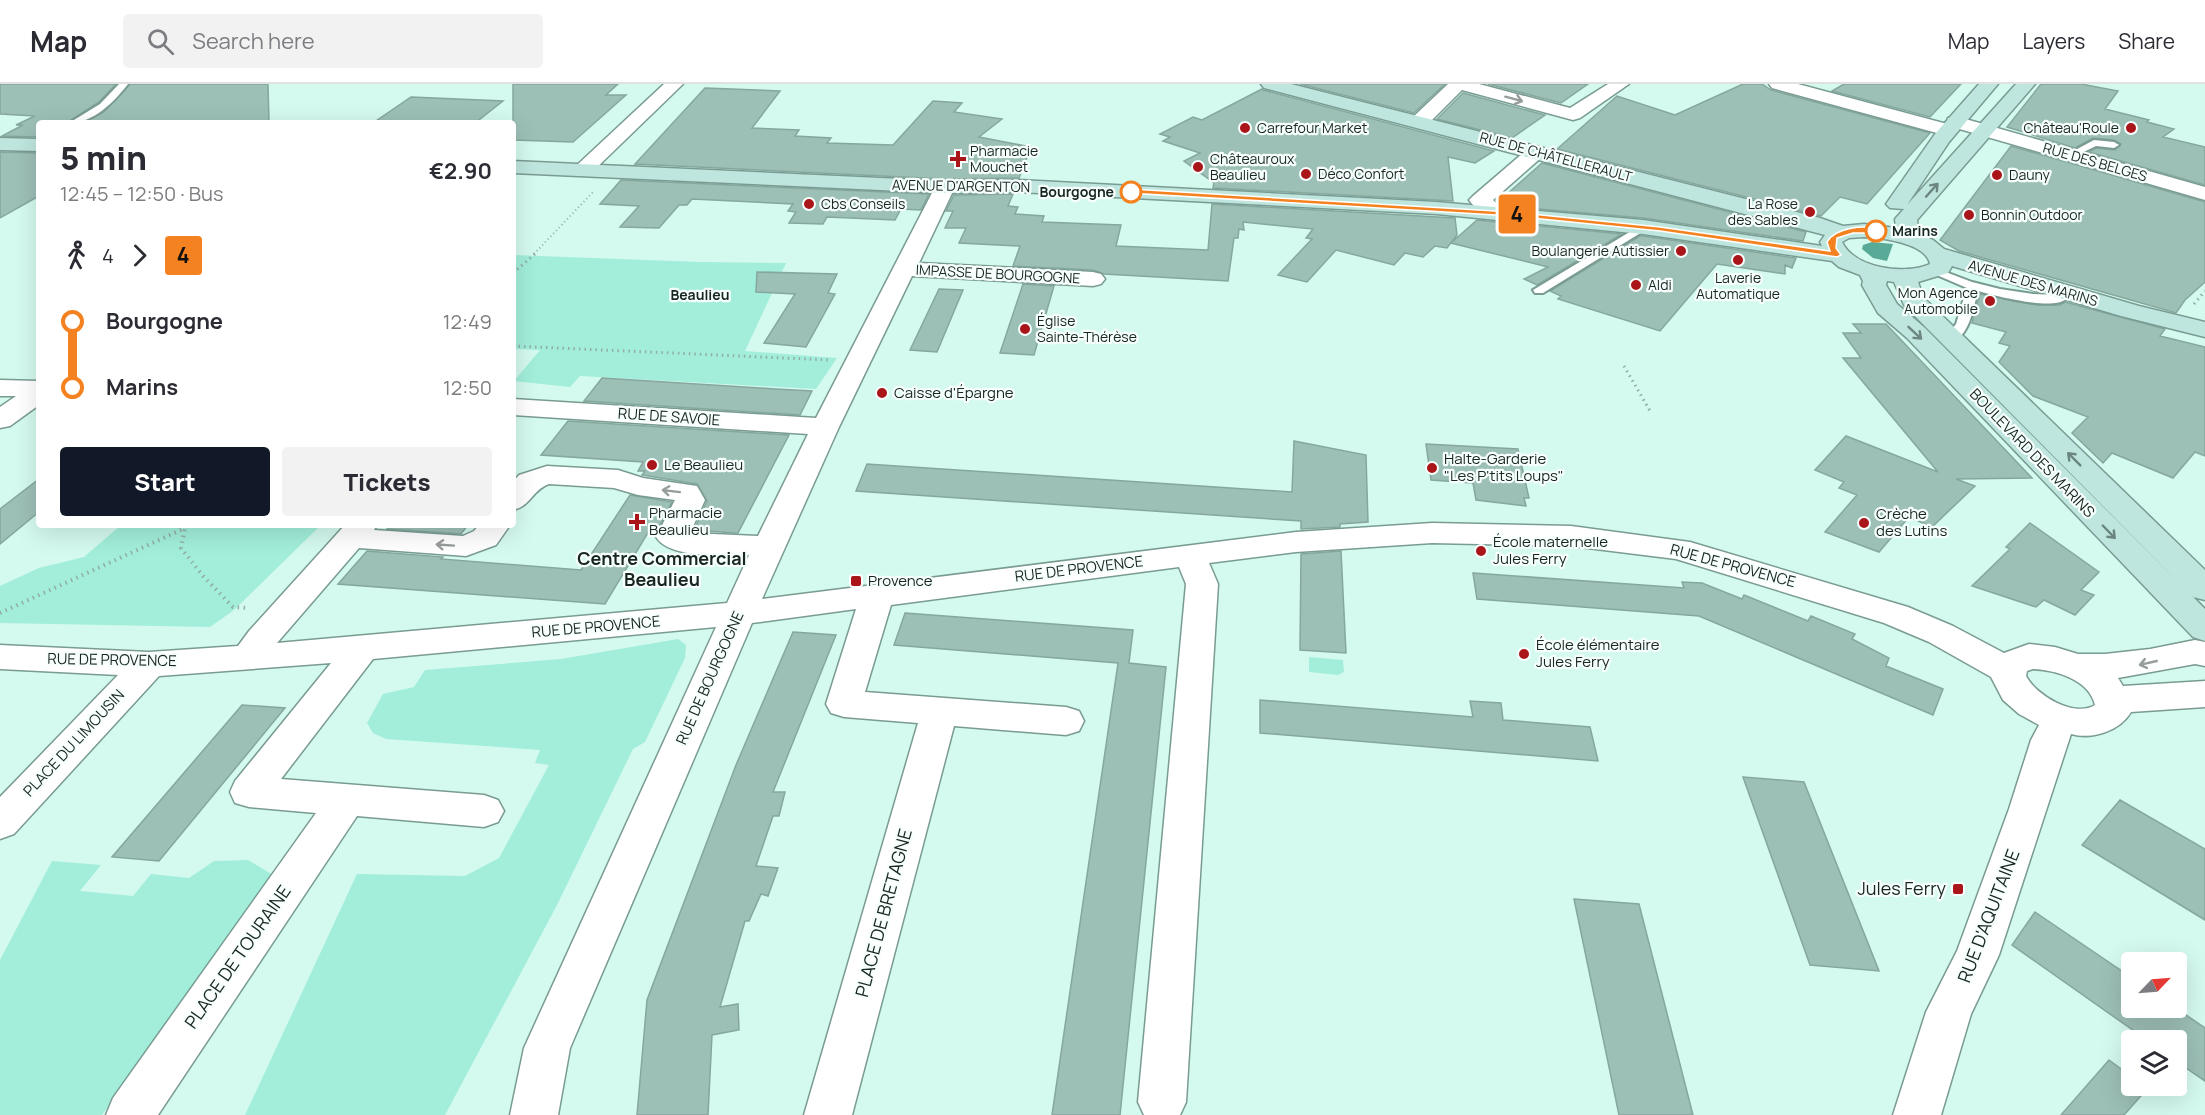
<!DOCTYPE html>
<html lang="en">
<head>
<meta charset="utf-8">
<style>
	:root { --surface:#fff; --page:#f2f2f3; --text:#2b2b33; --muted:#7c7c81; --line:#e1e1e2; --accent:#111827 }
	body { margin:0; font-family:Manrope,sans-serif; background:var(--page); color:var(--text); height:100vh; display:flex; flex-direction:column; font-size:22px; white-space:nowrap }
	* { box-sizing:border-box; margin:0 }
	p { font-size:20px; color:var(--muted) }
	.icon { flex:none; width:33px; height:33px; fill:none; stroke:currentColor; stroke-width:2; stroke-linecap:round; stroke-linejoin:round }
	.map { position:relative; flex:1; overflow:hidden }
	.sheet { position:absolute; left:36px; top:36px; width:480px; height:408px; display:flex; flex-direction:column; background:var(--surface); border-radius:6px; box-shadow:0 6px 24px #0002 }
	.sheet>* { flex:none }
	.badge { padding:0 12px; border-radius:4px; font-size:21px; line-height:39px }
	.needle { width:39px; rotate:65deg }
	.buttons { position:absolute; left:2121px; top:868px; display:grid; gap:12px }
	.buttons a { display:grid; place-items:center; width:66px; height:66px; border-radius:6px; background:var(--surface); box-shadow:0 6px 24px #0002; font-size:30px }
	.map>.badge { position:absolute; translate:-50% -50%; box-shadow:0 0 0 3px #fff }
	.legs { display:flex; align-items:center; gap:9px; height:66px; padding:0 24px; font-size:20px }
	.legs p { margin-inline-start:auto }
	.head { display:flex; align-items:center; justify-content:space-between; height:102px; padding:0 24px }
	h1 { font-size:33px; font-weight:800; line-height:45px }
	.button { display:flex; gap:12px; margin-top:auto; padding:12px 24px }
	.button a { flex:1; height:69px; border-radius:6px; background:var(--accent); color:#fff; font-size:24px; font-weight:800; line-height:69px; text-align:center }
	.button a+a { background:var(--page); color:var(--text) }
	ul { padding:0 24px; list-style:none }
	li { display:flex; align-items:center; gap:21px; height:66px; font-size:22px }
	li i { display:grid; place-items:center; width:9px; height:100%; margin:0 8px; background:currentColor }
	li i::after { content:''; width:15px; height:15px; margin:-8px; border:4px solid; border-radius:50%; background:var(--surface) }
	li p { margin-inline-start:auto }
	li:first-child i { background:linear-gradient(#0000 50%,currentColor 0) }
	li:last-child i { background:linear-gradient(currentColor 50%,#0000 0) }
	header { display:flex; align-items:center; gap:36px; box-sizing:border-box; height:84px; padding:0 30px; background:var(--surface); border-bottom:2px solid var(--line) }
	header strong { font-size:28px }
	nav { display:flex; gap:33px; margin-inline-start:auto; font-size:21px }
	.search { width:420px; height:54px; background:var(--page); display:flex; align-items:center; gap:15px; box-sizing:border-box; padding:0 21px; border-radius:6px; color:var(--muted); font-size:22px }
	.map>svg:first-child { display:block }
	.green { fill:#a2eedb }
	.water { fill:#59aa97 }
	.building { fill:#9cbfb6; stroke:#85a79e; stroke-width:1.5 }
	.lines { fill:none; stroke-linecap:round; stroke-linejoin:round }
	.lane-casing { stroke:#799b92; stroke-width:4 }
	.street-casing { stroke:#799b92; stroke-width:3 }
	.secondary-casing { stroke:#799b92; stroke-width:3 }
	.path-far2 { stroke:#91aea6; stroke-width:2; stroke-dasharray:1 3; stroke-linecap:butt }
	.path-far1 { stroke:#91aea6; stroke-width:3; stroke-dasharray:1.5 4; stroke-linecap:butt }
	.path { stroke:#91aea6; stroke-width:4; stroke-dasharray:1.5 4.5; stroke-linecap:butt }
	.lane { fill:#fff; fill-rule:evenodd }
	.street { fill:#fff; fill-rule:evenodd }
	.secondary { fill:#bee6de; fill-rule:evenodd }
	.oneway { stroke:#979d9c }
	.oneway2 { stroke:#6b8680 }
	.line-1 { fill:#f58220; stroke:#fff; stroke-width:1.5 }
	.poi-dot { fill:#a91519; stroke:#f7fffd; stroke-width:2 }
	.stop-1-dot { fill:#fff; stroke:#f58220; stroke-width:3 }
	.labels { text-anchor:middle; stroke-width:4.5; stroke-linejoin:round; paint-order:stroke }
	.far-poi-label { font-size:14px; fill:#182622; stroke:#f7fffd; text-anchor:start }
	.far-street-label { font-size:14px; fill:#182622; stroke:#f7fffd }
	.far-stop-label { font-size:14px; font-weight:bold; fill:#182622; stroke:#f7fffd; text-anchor:end }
	.far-neighbourhood-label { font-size:14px; font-weight:bold; fill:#182622; stroke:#f7fffd }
	.poi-label { font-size:15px; fill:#182622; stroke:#f7fffd; text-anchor:start }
	.street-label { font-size:15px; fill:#182622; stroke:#f7fffd }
	.quarter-label { font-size:18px; font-weight:bold; fill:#182622; stroke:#f7fffd }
	.near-poi-label { font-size:18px; fill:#182622; stroke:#f7fffd; text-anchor:end }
	.near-street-label { font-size:18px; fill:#182622; stroke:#f7fffd }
</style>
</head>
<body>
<header>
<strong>Map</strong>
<div class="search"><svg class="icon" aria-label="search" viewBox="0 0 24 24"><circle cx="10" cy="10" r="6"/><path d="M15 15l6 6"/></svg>Search here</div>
<nav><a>Map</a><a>Layers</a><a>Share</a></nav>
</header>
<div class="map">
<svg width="2205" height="1031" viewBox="0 0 2205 1031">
	<rect width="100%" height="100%" fill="#d4f9ef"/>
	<path class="green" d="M513,171L699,178L786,179L745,267L837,274L816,305L580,292L570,303L514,297L540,266L513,265Z
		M121,441H321L234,526L210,543L0,539V502L39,484L84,473Z
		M678,555L686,561L685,574L645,658L633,665L557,821L445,1031H245L357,790L465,792L499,774L549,681L535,679L540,666L386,655L373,649L367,639L383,610L414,603L425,586L561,575Z
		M1309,573L1343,576L1344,588L1338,591L1309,588Z
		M248,776L278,794L102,1031H0V876L52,777L101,781L80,807L133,812L151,790L189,794L214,777Z"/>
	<path class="water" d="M1872,158L1893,160L1887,177L1873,174L1862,165L1863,161Z"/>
	<path class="building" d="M0,0H116L99,18L67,39H39V53L2,52L23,41H16L35,32L0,30Z
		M130,0H268L269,39H83L104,28Z
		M513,0H618L606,11H626L573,58L513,56Z
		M1300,0H1445L1414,29Z
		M1488,0H1588L1561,19Z
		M1743,0H1762L1771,6L1930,49L1867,120L1840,113L1821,132L1557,65L1617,12L1675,31Z
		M1844,0H1961L1930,33L1832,7Z
		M2041,0H2081L2118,7L2105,25L2149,36L2147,38L2174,45L2163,53L2205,63V101L2089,68L2096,64L2115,66L2121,60L2114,56L2093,54L2075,64L2007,43Z
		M705,4L780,7L752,44L799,46L795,52L831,54L827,59L893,61L933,17L962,19L954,28L1002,35L979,53L1031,63L1019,94L945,95L635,80Z
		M1262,5L1263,6L1494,67L1475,79L1448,73L1453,117L1213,104L1214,99L1184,77L1200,69L1163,57L1170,53L1160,50L1193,33L1202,36Z
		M1463,9L1545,31L1512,54L1437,35Z
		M411,13L503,17L475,39H373Z
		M2011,62L2205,118V198L2185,216L2176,229L1959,167L1940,156Z
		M0,68L39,69V112L0,134Z
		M1542,79L1806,148L1803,157L1643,134L1502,122L1498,118Z
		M621,96L929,110L921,126L901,125L895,136L827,133L823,140L789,139L796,128L788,127L793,120L692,115L687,121H679L659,144L620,143L639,122L600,120Z
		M1013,110L1008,122L1018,123L1015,130L1044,132L1042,138L1121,141L1116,162L1208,166L1212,120L1455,134L1457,151L1447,164L1435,162L1423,173L1405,169L1394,181L1336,166L1307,198L1278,191L1312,155L1306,154L1313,145L1243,138L1244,146L1239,145L1238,154H1234L1228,197L1104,190L1093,186L1013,182L1020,162L959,159L966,144H945L953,127H946L954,111Z
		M1477,136L1622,150L1537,201L1524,195L1548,183L1451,159Z
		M1640,152H1643L1796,174L1792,184L1785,181V190L1717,180L1660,247L1558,215L1561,212L1550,207Z
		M757,188L837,190L828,209L835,210L806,263L764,259L795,210L756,208Z
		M1023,200L1054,202L1034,271L1000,269Z
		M939,205L963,206L937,268L910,266Z
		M1980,210L2037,221H2060L2065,218L2165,245L2160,252L2205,263V372L2195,368L2173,394L2112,369L2103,379L2072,349L2088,333L2033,312L1999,278L2010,262L1999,259L2006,248L1972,239Z
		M1853,240H1886L2032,394L1956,395L1975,402L1932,443L1909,433L1879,468L1825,448L1857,411L1839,404L1844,398L1815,386L1846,352L1938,388L1843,274H1861L1843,249H1861Z
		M602,294L776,305L812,307L800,331L584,317Z
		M568,337L789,351L738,449H735L694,446L707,417L697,400L642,391L645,387H638L643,378L541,371Z
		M1294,357L1366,371L1368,438L1340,440V443L1301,445V437L856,407L867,380L1292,408Z
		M1426,360L1518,365L1529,414H1524L1526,422L1476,416L1473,399L1431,396Z
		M39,395V428L0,460V425Z
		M630,411L672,418L659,443L652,442L605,520L338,500L367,467L443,473L441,475L581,486Z
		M2030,439L2099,488L2081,506L2094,511L2075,531L2044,516L2036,523L1972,502L2010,465L2006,463Z
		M390,441H468L461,450L387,445Z
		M1341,467L1346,569L1300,566L1301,470Z
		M1473,489L1684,504L1682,498L1702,499L1742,515L1744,511L1808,537L1811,532L1855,550L1852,555L1889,574L1886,582L1943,605L1933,631L1699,532L1477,515Z
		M905,529L1133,546L1129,579L1166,583L1120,1031H1052L1118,579L894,561Z
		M793,548L836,551L773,708H785L779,732H773L756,782L778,784L768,812L761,810L749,837H745L720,923L738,920L739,946L712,951L708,1031H637L647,916L736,681Z
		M1260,616L1473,633L1470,617L1501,619L1503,636L1590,643L1598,677L1260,649Z
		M242,621L285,624L159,777L112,773Z
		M1743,693L1804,698L1879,887L1810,881Z
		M2120,716L2205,765V836L2082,761Z
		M1574,815L1639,820L1693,1031H1619Z
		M2035,828L2132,894V924H2176L2205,944V997L2176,977V957H2126L2134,947L2012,861Z
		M2109,976L2132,993V1002H2143L2147,1005L2124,1031H2061Z"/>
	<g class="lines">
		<g class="lane-casing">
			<path id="lane" d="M119,0H128C114,18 94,39 69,39L100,20Z
				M2094,56L2114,58L2119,61L2114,64L2096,62L2071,74L2066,71Z
				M1643,140L1647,141V145L1543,209H1535L1533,206Z
				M1943,187L1972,198L2000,205L2033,210L2060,211L2066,215C2053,227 1996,212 1978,207C1973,224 1970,252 1951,258L1945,254L1956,240L1967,204L1939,192L1937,190Z"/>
		</g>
		<g class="street-casing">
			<path id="street" d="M664,0H683L590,90H576L573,86L576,82Z
				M1448,0H1479L1570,24L1608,0H1629L1580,34L1573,36L1462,6L1426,42H1412L1410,38L1412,34Z
				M1769,0H1798L1947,40L1948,34H1962L2205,103V116L1956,44L1955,50L1948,52L1772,4Z
				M1536,62L1543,64L1546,68L1543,72L1493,116L1506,128L1503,133C1489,136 1477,127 1469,116L1473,112L1529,64Z
				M945,97L952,99L955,103L919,179L1093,188L1101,190L1105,195L1101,200L1093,202L912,192L839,343L762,515L1296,448L1432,439L1571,442L1690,458L1908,523L1953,542L2004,569L2029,560L2055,563L2078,570H2105L2150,565L2195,556L2205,558V582L2195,580L2118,594L2123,602L2205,597V623L2131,628C2120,647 2092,656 2071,650L1999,871L1971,930L1941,1031H1893L1926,928L1957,867L2009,725L2031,656L2039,641L2019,630L2003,616L1991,593L1929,558L1884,539L1676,475L1571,462L1432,459L1296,468L1209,479L1218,500L1186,1018L1180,1031H1144L1138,1018L1186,500L1179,483L891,521L865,608L1066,623L1079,627L1084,637L1079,647L1066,651L954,642L852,1031H804L918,639L844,633L831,629L826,620L856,525L752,539L570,964L558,1031H510L524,964L716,543L373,575L281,695L484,711L498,716L504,727L498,738L484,743L357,732L158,1031H106L113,1014L316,729L249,723L235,719L230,708L235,697L331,579L159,592L14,750L0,755V713L118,591L0,585V561L149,568L238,562L249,547L345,441H377L374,446L463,452L474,447L479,441H510L496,461L466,472L359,464L277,559L727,519L749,471C724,470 671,476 656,453L675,416L638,411L614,404L549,400C532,406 531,422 513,426V398L519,391L547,382L618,386L643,394L697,402L705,416L690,449L758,452L808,350L513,331V315L816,334L935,103L938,99ZM2033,585C2055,586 2089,595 2095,621C2074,634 2036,611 2026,592L2027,587Z
				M0,296L39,297V321L10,342L0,344V323L16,312H0Z"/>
		</g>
		<g class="secondary-casing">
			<path id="secondary" d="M1261,0H1291L1820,134L1843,142L1864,140L1896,144L1895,135L1904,125L1890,124L1886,120L1935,50L1979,0H1998L1949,58L1907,121L2016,0H2035L1917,136L1919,150L1933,156L1944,165L2139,222L2205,238V253L2121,232L1952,182L1948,189L1918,198L1923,213L2205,486V516L2193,513L1904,221L1894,198L1887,197L1886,201L1897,220L1925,244L2205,525V557L2193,553L1907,254L1878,229L1862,201L1863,197L1860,191L1839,183L1832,177L1643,150L1436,130L1019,108L945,109L513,89V77L945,97L1019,96L1436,118L1643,136L1822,162L1820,158L1825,151L1264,4ZM1864,153C1883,154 1926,159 1930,180C1905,191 1855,185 1842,158L1849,154Z
				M0,54L39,55V67L0,66Z"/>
		</g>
		<path class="path-far2" d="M534,170L593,108"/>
		<path class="path-far1" d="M513,189L536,169
			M2194,220L2205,207
			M513,262L830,276
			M1624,282L1650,327"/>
		<path class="path" d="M188,441L185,444L181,464L203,492L233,523L249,524
			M0,529L185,444L186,441"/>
		<use href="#lane" class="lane"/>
		<use href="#street" class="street"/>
		<use href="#secondary" class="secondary"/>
	</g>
	<defs><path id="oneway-shaft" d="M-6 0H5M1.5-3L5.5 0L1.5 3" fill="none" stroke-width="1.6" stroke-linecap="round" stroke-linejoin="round" transform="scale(1.5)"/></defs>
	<g class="oneway">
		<use href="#oneway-shaft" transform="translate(1514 15) rotate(15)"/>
		<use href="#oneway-shaft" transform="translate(671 407) rotate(-173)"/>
		<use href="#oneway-shaft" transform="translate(445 461) rotate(-176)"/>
		<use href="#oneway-shaft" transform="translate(2148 579) rotate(167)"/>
	</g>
	<g class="oneway2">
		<use href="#oneway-shaft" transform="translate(1932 106) rotate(-48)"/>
		<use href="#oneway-shaft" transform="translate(1915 249) rotate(43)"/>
		<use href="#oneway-shaft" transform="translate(2074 375) rotate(-135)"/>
		<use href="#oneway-shaft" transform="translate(2109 448) rotate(46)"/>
	</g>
	<path class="line-1" d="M1131,105L1512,128L1660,143L1830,167L1827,158C1835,144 1866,139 1880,147L1876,149H1853L1837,154L1836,164L1841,171L1837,173L1660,147L1512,132L1128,109Z"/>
	<g class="poi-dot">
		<circle cx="1245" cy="44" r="6"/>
		<circle cx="2131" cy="44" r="6"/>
		<path d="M955 66h6v6h6v6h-6v6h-6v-6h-6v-6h6z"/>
		<circle cx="1198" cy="83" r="6"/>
		<circle cx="1306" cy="90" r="6"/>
		<circle cx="1997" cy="91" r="6"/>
		<circle cx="809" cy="120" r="6"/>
		<circle cx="1810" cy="128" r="6"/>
		<circle cx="1969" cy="131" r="6"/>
		<circle cx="1681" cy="167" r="6"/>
		<circle cx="1738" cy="176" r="6"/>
		<circle cx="1636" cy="201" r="6"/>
		<circle cx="1990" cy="217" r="6"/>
		<circle cx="1025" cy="245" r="6"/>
		<circle cx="882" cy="309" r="6"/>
		<circle cx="652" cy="381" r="6"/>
		<circle cx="1432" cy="384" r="6"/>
		<path d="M634 429h6v6h6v6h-6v6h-6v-6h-6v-6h6z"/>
		<circle cx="1864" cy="439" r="6"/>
		<circle cx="1481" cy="467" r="6"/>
		<rect x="850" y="491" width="12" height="12" rx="3"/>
		<circle cx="1524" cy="570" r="6"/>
		<rect x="1952" y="799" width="12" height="12" rx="3"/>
	</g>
	<g class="stop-1-dot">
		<circle cx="1131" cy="108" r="10"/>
		<circle cx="1876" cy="147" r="10"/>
	</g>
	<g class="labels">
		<g class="far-poi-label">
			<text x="1257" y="49">Carrefour Market</text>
			<text x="2119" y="49" text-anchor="end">Château'Roule</text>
			<text x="970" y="72">Pharmacie<tspan x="970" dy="16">Mouchet</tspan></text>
			<text x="1210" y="80">Châteauroux<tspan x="1210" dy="16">Beaulieu</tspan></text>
			<text x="1318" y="95">Déco Confort</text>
			<text x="2009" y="96">Dauny</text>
			<text x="821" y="125">Cbs Conseils</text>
			<text x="1798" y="125" text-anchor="end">La Rose<tspan x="1798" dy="16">des Sables</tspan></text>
			<text x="1981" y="136">Bonnin Outdoor</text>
			<text x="1669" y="172" text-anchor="end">Boulangerie Autissier</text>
			<text x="1738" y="199" text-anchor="middle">Laverie<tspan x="1738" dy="16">Automatique</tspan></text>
			<text x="1648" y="206">Aldi</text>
			<text x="1978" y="214" text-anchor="end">Mon Agence<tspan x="1978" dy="16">Automobile</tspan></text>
			<text x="1037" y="242">Église<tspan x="1037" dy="16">Sainte-Thérèse</tspan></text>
		</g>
		<g class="far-street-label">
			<text transform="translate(1556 73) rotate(15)" y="5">RUE DE CHÂTELLERAULT</text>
			<text transform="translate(2095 78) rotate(16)" y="5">RUE DES BELGES</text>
			<text transform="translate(961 102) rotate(1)" y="5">AVENUE D'ARGENTON</text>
			<text transform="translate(998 190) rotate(3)" y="5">IMPASSE DE BOURGOGNE</text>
			<text transform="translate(2033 199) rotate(16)" y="5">AVENUE DES MARINS</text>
		</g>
		<g class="far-stop-label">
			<text x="1114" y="113">Bourgogne</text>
			<text x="1892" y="152" text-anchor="start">Marins</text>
		</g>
		<g class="far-neighbourhood-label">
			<text x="700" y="216">Beaulieu</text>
		</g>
		<g class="poi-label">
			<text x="894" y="314">Caisse d'Épargne</text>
			<text x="1444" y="380">Halte-Garderie<tspan x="1444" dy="17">"Les P'tits Loups"</tspan></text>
			<text x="664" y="386">Le Beaulieu</text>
			<text x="649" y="434">Pharmacie<tspan x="649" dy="17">Beaulieu</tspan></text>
			<text x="1876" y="435">Crèche<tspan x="1876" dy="17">des Lutins</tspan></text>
			<text x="1493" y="463">École maternelle<tspan x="1493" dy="17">Jules Ferry</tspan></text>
			<text x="868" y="502">Provence</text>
			<text x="1536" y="566">École élémentaire<tspan x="1536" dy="17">Jules Ferry</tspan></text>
		</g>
		<g class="street-label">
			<text transform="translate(669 333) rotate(4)" y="5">RUE DE SAVOIE</text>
			<text transform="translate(2032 369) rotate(46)" y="5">BOULEVARD DES MARINS</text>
			<text transform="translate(1733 482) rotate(15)" y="5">RUE DE PROVENCE</text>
			<text transform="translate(1079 485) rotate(-7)" y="5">RUE DE PROVENCE</text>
			<text transform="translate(596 543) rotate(-5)" y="5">RUE DE PROVENCE</text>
			<text transform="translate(112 576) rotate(1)" y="5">RUE DE PROVENCE</text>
			<text transform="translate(710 594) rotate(-66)" y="5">RUE DE BOURGOGNE</text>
			<text transform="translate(74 659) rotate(-47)" y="5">PLACE DU LIMOUSIN</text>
		</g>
		<g class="quarter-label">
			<text x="662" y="481">Centre Commercial<tspan x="662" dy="21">Beaulieu</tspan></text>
		</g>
		<g class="near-poi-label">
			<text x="1946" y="811">Jules Ferry</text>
		</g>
		<g class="near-street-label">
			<text transform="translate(884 829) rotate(-75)" y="6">PLACE DE BRETAGNE</text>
			<text transform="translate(1989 832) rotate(-69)" y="6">RUE D'AQUITAINE</text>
			<text transform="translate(238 873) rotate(-55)" y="6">PLACE DE TOURAINE</text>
		</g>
	</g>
</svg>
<div class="buttons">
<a><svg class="needle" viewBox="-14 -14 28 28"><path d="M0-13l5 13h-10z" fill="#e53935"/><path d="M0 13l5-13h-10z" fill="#7c7c81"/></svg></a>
<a><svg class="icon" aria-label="layers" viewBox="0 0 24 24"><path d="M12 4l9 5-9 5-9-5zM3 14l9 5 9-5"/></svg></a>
</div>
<b class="badge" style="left:1517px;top:130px;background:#f58220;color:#111">4</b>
<section class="sheet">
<div class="head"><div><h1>5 min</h1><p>12:45 – 12:50 · Bus</p></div><b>€2.90</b></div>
<div class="legs"><svg class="icon" aria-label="walk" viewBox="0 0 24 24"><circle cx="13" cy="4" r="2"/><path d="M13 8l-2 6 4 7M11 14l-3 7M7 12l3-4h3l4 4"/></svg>4<svg class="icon" aria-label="forward" viewBox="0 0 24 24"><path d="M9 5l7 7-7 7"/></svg><b class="badge" style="background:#f58220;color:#111">4</b></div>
<ul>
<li><i style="color:#f58220"></i><b>Bourgogne</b><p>12:49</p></li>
<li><i style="color:#f58220"></i><b>Marins</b><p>12:50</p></li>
</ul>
<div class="button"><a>Start</a><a>Tickets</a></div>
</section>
</div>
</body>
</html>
